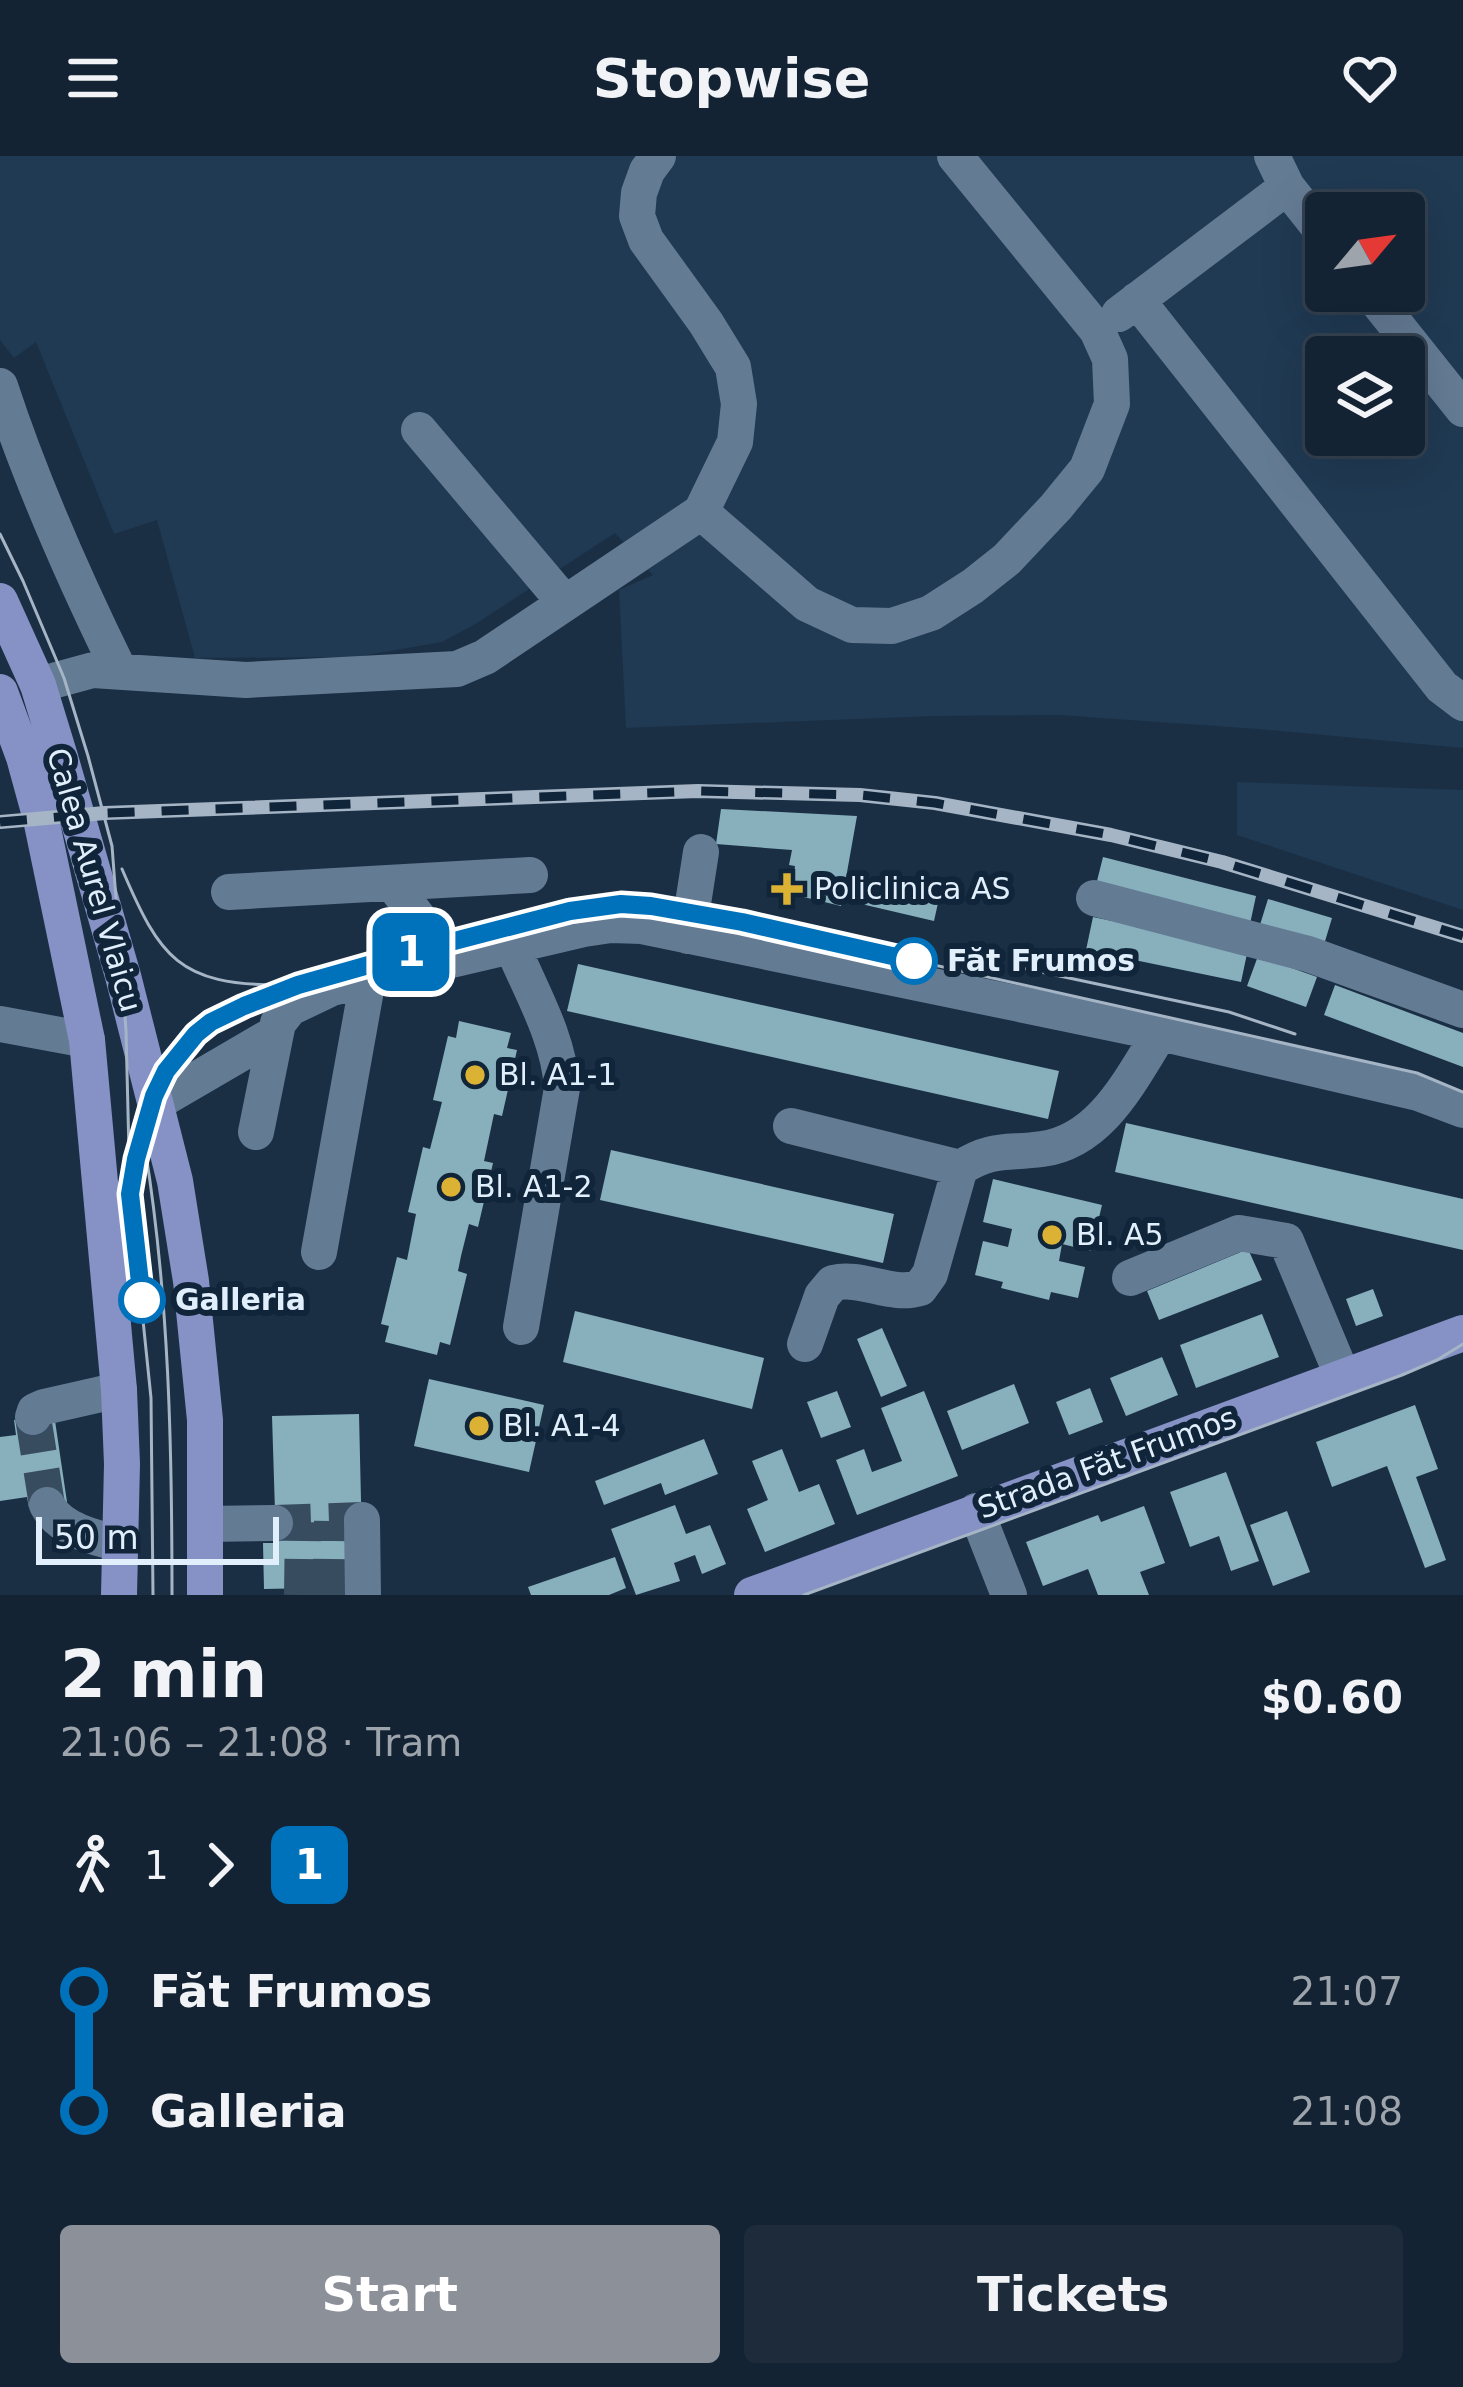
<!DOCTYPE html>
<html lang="en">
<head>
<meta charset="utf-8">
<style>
	:root { --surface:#142333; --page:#1d2b3b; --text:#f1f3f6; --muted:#9da4ac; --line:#33404e; --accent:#8c9099 }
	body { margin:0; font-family:"DejaVu Sans",sans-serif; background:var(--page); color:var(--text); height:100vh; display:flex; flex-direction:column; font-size:45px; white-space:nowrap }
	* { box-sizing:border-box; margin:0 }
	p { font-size:39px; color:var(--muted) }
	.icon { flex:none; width:66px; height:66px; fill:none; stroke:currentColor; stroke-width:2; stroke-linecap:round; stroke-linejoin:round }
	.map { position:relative; height:1439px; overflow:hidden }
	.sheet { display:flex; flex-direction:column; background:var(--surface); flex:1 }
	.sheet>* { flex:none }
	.badge { padding:0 24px; border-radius:18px; font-size:42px; line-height:78px }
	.needle { width:78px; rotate:61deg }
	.tools { position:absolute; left:1305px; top:36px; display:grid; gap:24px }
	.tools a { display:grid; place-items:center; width:120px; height:120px; border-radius:12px; background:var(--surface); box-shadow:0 12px 48px #0002,0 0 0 3px var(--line); font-size:60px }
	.scale { position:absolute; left:36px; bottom:30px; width:243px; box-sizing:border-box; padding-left:12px; border:6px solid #e1effc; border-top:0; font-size:33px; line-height:42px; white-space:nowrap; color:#e1effc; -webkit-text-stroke:9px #102539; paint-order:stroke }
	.map>.badge { position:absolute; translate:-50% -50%; box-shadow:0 0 0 6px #fff }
	.legs { display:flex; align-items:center; gap:18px; height:132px; padding:0 60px; font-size:39px }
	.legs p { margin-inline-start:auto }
	.headline { display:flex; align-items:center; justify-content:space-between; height:204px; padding:0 60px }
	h1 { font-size:66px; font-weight:600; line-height:90px }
	.cta { display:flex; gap:24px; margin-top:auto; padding:24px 60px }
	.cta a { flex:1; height:138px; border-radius:12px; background:var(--accent); color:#fff; font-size:48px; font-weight:600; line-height:138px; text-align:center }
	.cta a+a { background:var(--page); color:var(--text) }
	ul { padding:0 60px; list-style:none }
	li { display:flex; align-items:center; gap:42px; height:120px; font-size:45px }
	li i { display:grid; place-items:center; width:18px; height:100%; margin:0 15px; background:currentColor }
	li i::after { content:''; width:30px; height:30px; margin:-15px; border:9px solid; border-radius:50%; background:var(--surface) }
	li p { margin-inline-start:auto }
	li:first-child i { background:linear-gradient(#0000 50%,currentColor 0) }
	li:last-child i { background:linear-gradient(currentColor 50%,#0000 0) }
	header { display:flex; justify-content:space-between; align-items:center; height:156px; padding:0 60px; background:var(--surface); font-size:54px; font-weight:600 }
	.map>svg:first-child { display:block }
	.built { fill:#203a53; fill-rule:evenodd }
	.building { fill:#88b0bc }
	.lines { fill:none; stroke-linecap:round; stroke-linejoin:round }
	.minor-tunnel { stroke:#384c60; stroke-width:36; stroke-dasharray:36 18; stroke-linecap:butt }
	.minor { stroke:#647b94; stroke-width:36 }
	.major { stroke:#8691c5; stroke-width:36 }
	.tram { stroke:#a5b5c5; stroke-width:3 }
	.rail-casing { stroke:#a5b5c5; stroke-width:14 }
	.rail { stroke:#102539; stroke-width:9; stroke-dasharray:27; stroke-linecap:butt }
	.line-1-casing { stroke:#fff; stroke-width:27 }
	.line-1 { stroke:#0072bc; stroke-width:18 }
	.poi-dot { fill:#dbb233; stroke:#102539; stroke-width:4.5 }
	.stop-1-dot { fill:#fff; stroke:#0072bc; stroke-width:6 }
	.labels { text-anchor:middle; stroke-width:12; stroke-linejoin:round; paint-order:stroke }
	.street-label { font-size:30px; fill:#e1effc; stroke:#102539 }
	.poi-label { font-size:30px; fill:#e1effc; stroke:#102539; text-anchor:start }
	.stop-label { font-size:30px; font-weight:bold; fill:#e1effc; stroke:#102539; text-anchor:start }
</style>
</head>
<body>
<header><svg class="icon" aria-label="menu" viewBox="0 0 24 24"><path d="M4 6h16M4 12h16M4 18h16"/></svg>Stopwise<svg class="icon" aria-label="heart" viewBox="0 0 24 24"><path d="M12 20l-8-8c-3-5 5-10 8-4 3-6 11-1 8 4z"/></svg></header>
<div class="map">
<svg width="1463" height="1439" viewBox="0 0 1463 1439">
	<rect width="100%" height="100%" fill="#1a2f44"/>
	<path class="built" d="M0,0H1463V592L1258,573L1059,559L933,560L626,572L619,434L653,419L615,377L477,467L442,486L355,501L195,502L157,364L114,378L36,186L14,202L0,184ZM1326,57H1404V135H1326ZM1326,201H1404V279H1326Z
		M1237,626L1463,634V754L1237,679Z"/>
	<path class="building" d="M721,653L857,660L841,750L791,738L795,710L789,709L792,694L716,688Z
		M1103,701L1256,740L1250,768L1096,729Z
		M863,720L940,738L934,765L857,747Z
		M1268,743L1332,762L1323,792L1259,772Z
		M1093,761L1248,793L1241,826L1086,794Z
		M1258,800L1317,821L1306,851L1247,830Z
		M578,808L1059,915L1048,963L567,855Z
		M1335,829L1463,877V911L1324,859Z
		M459,865L511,877L507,892L517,894L502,960L494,958L484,1005L493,1007L478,1071L469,1068L461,1100L458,1115L467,1118L450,1189L440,1186L437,1199L385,1186L389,1170L381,1168L397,1101L407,1104L416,1058L408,1056L423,991L430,993L442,946L433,944L448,880L456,882Z
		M1126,967L1463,1043V1094L1115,1016Z
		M611,994L894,1058L883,1107L600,1044Z
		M993,1023L1102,1049L1091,1095L1062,1088L1059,1105L1085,1111L1078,1142L1051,1136L1049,1144L1001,1132L1003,1126L975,1119L983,1085L1008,1091L1012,1073L983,1066Z
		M1248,1093L1262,1124L1159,1164L1147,1135Z
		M1373,1133L1383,1160L1356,1170L1346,1143Z
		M575,1155L764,1202L752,1253L563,1206Z
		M1262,1158L1279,1201L1196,1232L1180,1189Z
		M882,1172L907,1230L881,1241L857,1183Z
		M1162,1201L1178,1239L1126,1260L1110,1222Z
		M429,1223L544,1249L529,1316L414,1290Z
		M1014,1228L1029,1267L962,1294L947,1255Z
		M1090,1232L1103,1266L1069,1279L1056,1246Z
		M837,1235L851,1271L821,1282L807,1246Z
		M924,1235L958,1320L857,1359L836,1304L864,1293L872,1316L902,1305L881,1252Z
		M1415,1249L1438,1313L1416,1321L1446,1404L1425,1412L1387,1310L1332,1331L1316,1286Z
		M54,1258L67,1346L29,1352L27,1341L0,1345V1281L16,1279L14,1264Z
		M359,1258L363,1431L264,1433L263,1387H276L272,1260Z
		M704,1283L718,1318L665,1339L661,1327L604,1349L595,1325Z
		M782,1293L799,1336L819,1328L835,1368L765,1396L747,1353L768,1344L752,1305Z
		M1226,1316L1259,1405L1231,1415L1219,1380L1190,1391L1170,1336Z
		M675,1349L686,1378L710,1369L726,1408L702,1418L695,1399L674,1407L680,1425L636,1439L611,1373Z
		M1144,1350L1165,1407L1140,1416L1149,1439H1098L1088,1413L1043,1430L1026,1386L1098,1359L1101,1366Z
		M1287,1355L1310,1416L1273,1430L1250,1369Z
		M615,1401L626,1432L609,1439H531L528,1431Z"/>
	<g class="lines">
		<path class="minor-tunnel" d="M33,1261L47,1349
			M275,1367L362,1364
			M302,1439L303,1366
			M331,1439L332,1365"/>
		<path class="minor" d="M1272,0L1287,31L1326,80
			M1369,135L1463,253
			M1137,144L1442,531L1463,547
			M1119,158L1287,31
			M0,230C32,328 74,422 119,514
			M419,274L565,447
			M701,356L807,448L852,469L892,470L931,457L973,430L1007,403L1056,351L1087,313L1112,248L1110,203L1097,174L955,0
			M38,529L93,514L246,524L457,513L485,501L701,356L735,286L739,248L733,211L706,167L646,84L637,60L639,37L647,15L658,0
			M393,728L450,804
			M229,736L530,719
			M1094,742L1308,798L1463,854
			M688,780L701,696
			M512,790C531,835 559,882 562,932L521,1171
			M0,868L87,884
			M156,947L276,877
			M791,970L960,1012
			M256,976L278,867L290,852L332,832L584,773L611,769L642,770L1160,877L1418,937L1463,954
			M319,1096L368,823
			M1130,1122L1239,1077L1286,1085L1342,1219
			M805,1188L822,1140L833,1127C862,1120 891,1141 920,1132L930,1118L960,1012C994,991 1006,998 1042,993C1102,985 1131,922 1160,877
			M33,1261L35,1255L44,1251L119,1234
			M47,1349C60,1374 95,1382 121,1388
			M976,1355L1009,1439
			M362,1364L363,1439
			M205,1368L275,1367"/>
		<path class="major" d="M0,445L38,529L60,601L123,820L175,1025L191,1125L205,1264V1439
			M0,536L24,601L41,663L87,884L119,1234L122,1308L119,1439
			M752,1439L1463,1177"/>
		<path class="tram" d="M0,378L23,425L64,522L88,600L112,690L126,874L130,1038L151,1242L153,1439
			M122,713C160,802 179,829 280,829
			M1022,812L1229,856L1295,878
			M145,992C169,1141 172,1289 172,1439
			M130,1038C139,981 152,920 195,879C231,845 300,829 347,815C394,801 441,788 489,776C530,765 572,751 614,749C657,746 700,759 742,766L1417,917L1463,936
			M804,1439L1402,1219L1437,1204L1463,1188"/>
		<g class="rail-casing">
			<path id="rail" d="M0,666L105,657L698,635L860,639L935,647L1111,679L1222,706L1463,780"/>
		</g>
		<use href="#rail" class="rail"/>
	</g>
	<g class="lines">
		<g class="line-1-casing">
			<path id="line-1" d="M142,1144L130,1038L136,1003L154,940L166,915L196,878L211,866L244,850L298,829L439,789L570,755L621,748L651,750L742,766L914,805"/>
		</g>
		<use href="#line-1" class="line-1"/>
	</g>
	<g class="poi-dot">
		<path d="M781 715h12v12h12v12h-12v12h-12v-12h-12v-12h12z"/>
		<circle cx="475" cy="919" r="12"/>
		<circle cx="451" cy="1031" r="12"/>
		<circle cx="1052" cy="1079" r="12"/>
		<circle cx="479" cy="1270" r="12"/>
	</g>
	<g class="stop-1-dot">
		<circle cx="914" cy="805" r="21"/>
		<circle cx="142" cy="1144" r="21"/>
	</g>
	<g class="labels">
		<g class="street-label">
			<text transform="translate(94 724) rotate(74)" y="10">Calea Aurel Vlaicu</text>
			<text transform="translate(1107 1307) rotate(-20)" y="10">Strada Făt Frumos</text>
		</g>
		<g class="poi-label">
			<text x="814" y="743">Policlinica AS</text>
			<text x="499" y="929">Bl. A1-1</text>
			<text x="475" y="1041">Bl. A1-2</text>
			<text x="1076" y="1089">Bl. A5</text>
			<text x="503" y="1280">Bl. A1-4</text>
		</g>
		<g class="stop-label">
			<text x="947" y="815">Făt Frumos</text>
			<text x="175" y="1154">Galleria</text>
		</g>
	</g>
</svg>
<div class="tools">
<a><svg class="needle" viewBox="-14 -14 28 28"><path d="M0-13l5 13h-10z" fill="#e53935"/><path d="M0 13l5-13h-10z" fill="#9da4ac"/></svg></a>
<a><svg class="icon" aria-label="layers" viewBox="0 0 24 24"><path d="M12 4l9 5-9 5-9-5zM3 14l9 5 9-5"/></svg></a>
</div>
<div class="scale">50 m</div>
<b class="badge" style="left:411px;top:796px;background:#0072bc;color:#fff">1</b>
</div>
<section class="sheet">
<div class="headline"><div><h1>2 min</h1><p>21:06 – 21:08 · Tram</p></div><b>$0.60</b></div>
<div class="legs"><svg class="icon" aria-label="walk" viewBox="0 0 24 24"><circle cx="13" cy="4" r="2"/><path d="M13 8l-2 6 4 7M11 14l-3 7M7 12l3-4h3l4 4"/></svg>1<svg class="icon" aria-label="forward" viewBox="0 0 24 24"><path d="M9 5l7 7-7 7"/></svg><b class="badge" style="background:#0072bc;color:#fff">1</b></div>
<ul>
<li><i style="color:#0072bc"></i><b>Făt Frumos</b><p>21:07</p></li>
<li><i style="color:#0072bc"></i><b>Galleria</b><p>21:08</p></li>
</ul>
<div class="cta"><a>Start</a><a>Tickets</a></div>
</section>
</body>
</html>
